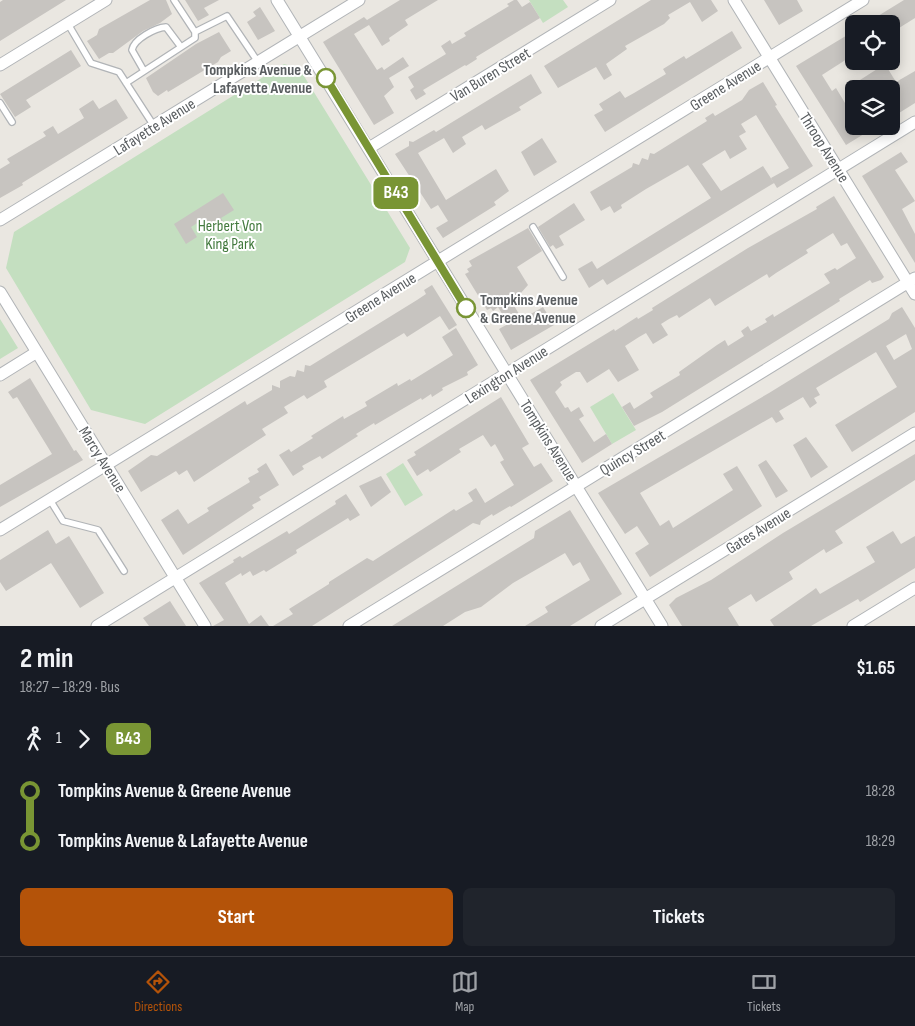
<!DOCTYPE html>
<html lang="en">
<head>
<meta charset="utf-8">
<style>
	:root { --surface:#171b24; --page:#20242c; --text:#f1f3f6; --muted:#9ea1a6; --line:#363941; --accent:#b45309 }
	body { margin:0; font-family:"Sofia Sans Condensed",sans-serif; background:var(--page); color:var(--text); height:100vh; display:flex; flex-direction:column; font-size:19px; white-space:nowrap }
	* { box-sizing:border-box; margin:0 }
	p { font-size:16px; color:var(--muted) }
	.icon { flex:none; width:28px; height:28px; fill:none; stroke:currentColor; stroke-width:2; stroke-linecap:round; stroke-linejoin:round }
	.map { position:relative; height:626px; overflow:hidden }
	.panel { display:flex; flex-direction:column; background:var(--surface); flex:1 }
	.panel>* { flex:none }
	.badge { padding:0 10px; border-radius:8px; font-size:18px; line-height:32px }
	.tools { position:absolute; left:845px; top:15px; display:grid; gap:10px }
	.tools a { display:grid; place-items:center; width:55px; height:55px; border-radius:8px; background:var(--surface); box-shadow:0 2px 12px #0003; font-size:25px }
	.map>.badge { position:absolute; translate:-50% -50%; box-shadow:0 0 0 2px #fff }
	.legs { display:flex; align-items:center; gap:8px; height:55px; padding:0 20px; font-size:16px }
	.legs p { margin-inline-start:auto }
	.headline { display:flex; align-items:center; justify-content:space-between; height:85px; padding:0 20px }
	h1 { font-size:28px; font-weight:700; line-height:38px }
	.action { display:flex; gap:10px; margin-top:auto; padding:10px 20px }
	.action a { flex:1; height:58px; border-radius:8px; background:var(--accent); color:#fff; font-size:20px; font-weight:700; line-height:58px; text-align:center }
	.action a+a { background:var(--page); color:var(--text) }
	ul { padding:0 20px; list-style:none }
	li { display:flex; align-items:center; gap:18px; height:50px; font-size:19px }
	li i { display:grid; place-items:center; width:8px; height:100%; margin:0 6px; background:currentColor }
	li i::after { content:''; width:12px; height:12px; margin:-6px; border:4px solid; border-radius:50%; background:var(--surface) }
	li p { margin-inline-start:auto }
	li:first-child i { background:linear-gradient(#0000 50%,currentColor 0) }
	li:last-child i { background:linear-gradient(currentColor 50%,#0000 0) }
	.tabs { display:flex; justify-content:space-around; align-items:center; height:70px; border-top:1px solid var(--line); background:var(--surface); font-size:14px; color:var(--muted) }
	.tabs a { display:grid; justify-items:center; gap:2px }
	.tabs .current { color:var(--accent) }
	.map>svg:first-child { display:block }
	.green { fill:#c4dfc0 }
	.building { fill:#c7c4c0; fill-rule:evenodd }
	.lines { fill:none; stroke-linecap:round; stroke-linejoin:round }
	.service-casing { stroke:#b1b4b7; stroke-width:8 }
	.minor-casing { stroke:#b1b4b7; stroke-width:13 }
	.service { stroke:#fff; stroke-width:5.5 }
	.minor { stroke:#fff; stroke-width:11 }
	.line-1-casing { stroke:#fff; stroke-width:11 }
	.line-1 { stroke:#799534; stroke-width:8 }
	.stop-1-dot { fill:#fff; stroke:#799534; stroke-width:2.5 }
	.labels { text-anchor:middle; stroke-width:4; stroke-linejoin:round; paint-order:stroke }
	.stop-label { font-size:16px; font-weight:bold; fill:#595d60; stroke:#fff; text-anchor:end }
	.street-label { font-size:16px; fill:#595d60; stroke:#fff }
	.park-label { font-size:16px; fill:#437a3e; stroke:#fff }
</style>
</head>
<body>
<div class="map">
<svg width="915" height="626" viewBox="0 0 915 626">
	<rect width="100%" height="100%" fill="#eae7e1"/>
	<path class="green" d="M529,0H563L568,7L543,23Z
		M284,64L299,68L410,248L405,262L145,424L91,410L6,268L14,232Z
		M0,319L18,348L0,359Z
		M613,393L636,430L612,444L590,407Z
		M403,463L423,495L405,506L386,474Z"/>
	<path class="building" d="M3,0H66L0,41V2Z
		M150,0H166L172,14L160,23L143,31L113,53H109L99,59L87,41L97,35L99,29Z
		M185,0H219L204,8L209,15L198,21Z
		M400,0H438L405,20L408,25L389,38L390,41L382,46L369,25L354,34L377,70L382,67L384,70L403,57L409,66L389,78L394,87L384,96L394,113L374,125L323,42L364,17L367,20Z
		M514,0H517L522,7L530,2L540,18L476,57L477,59L466,66L465,65L423,90L426,94L416,100L410,90L414,87L408,77L446,54L441,46L450,40L452,44L466,36L464,33L509,6L507,4Z
		M651,0H711L718,11L702,22L690,2L668,15L670,18L664,24L625,46L627,49L606,64L612,75L604,80L596,67L558,88L544,66Z
		M764,0H797L803,11L779,25Z
		M904,0H915V18L891,33V24H865Z
		M260,7L275,31L258,40L247,22L256,16L253,12Z
		M732,31L742,48L605,132L594,115L603,110L599,104L620,91L625,98L634,93L666,74L663,69L684,56L686,59Z
		M854,31V70L847,59L822,75L832,91L836,88L845,103L848,101L854,110V126H877L846,145L796,66Z
		M219,32L231,51L221,57L218,62L168,92L167,90L158,96L153,92L146,78L196,44Z
		M71,50L81,66L26,100L31,107L15,117L0,94Z
		M885,64L896,82L915,71V103L891,118V89H865L860,80Z
		M531,74L542,93L519,107L521,110L485,130L482,125L462,137L466,144L453,153L444,138L418,153L446,200L496,169L509,191L494,202L496,205L443,238L436,228L448,221L438,205L431,209L395,154L409,146V141L413,142L434,130L436,132Z
		M763,82L777,105L775,106L813,166L777,188L771,178L789,168L756,115L741,124L746,132L739,136L747,149L730,159L725,150L702,164L721,191L763,166L774,183L607,285L603,279L589,288L578,269L592,261L597,269L711,198L688,165L646,189L621,205L622,208L614,213L610,206L601,211L590,192L632,167L633,163L639,165L642,158L648,160L650,153L654,154L707,121L705,118L713,113L715,116L742,100L749,90Z
		M116,99L128,118L22,183L23,185L0,198V169L10,163L7,159L46,136L43,132L53,126L58,134L84,118L79,109L93,100L99,109Z
		M542,138L557,162L534,176L521,152Z
		M901,152L908,162L895,170L915,201L902,209L915,234V263L862,176Z
		M223,193L234,210L221,218L226,226L215,233L205,218L191,227L197,237L186,244L174,224Z
		M834,196L884,277L881,280L872,283L870,280L839,299L840,301L662,412L634,426L622,407L630,402L634,409L653,397L650,393L680,375L679,372L717,345L725,340L728,346L744,336L741,331L748,326L751,331L767,322L765,319L773,314L774,317L830,283L824,274L835,268L837,270L856,258L847,243L841,246L833,233L806,250L808,253L776,273L769,278L767,274L715,306L710,298L679,318L677,315L669,319L661,324L668,335L653,344L646,333L639,337L625,346L639,370L618,382L609,369L587,383L580,372H576L560,382L562,385L555,392L565,408L568,407L571,412L579,407L584,416L579,419L594,442L606,434L612,444L582,463L530,380L614,329L615,331L637,317L638,319L653,310L652,308L748,248L817,209L816,207Z
		M574,203L585,220L559,236L564,245L556,249L553,245L550,247L538,227Z
		M528,228L542,251L517,267L528,285L520,294L523,299L513,304L522,319L543,307L554,325L511,350L499,329L508,324L498,307L493,311L491,308L487,310L465,274L469,272L467,269L472,266L469,261Z
		M432,285L457,325L449,330L440,316L407,337L404,333L324,381L327,387L307,399L304,395L284,407L288,413L262,429L266,435L194,482L187,470L179,475L176,471L141,492L128,471L151,455L157,456L245,401L247,405L272,390V385L280,388V381L290,376L295,377L297,370L304,372L305,365L310,366L417,300L426,294L424,290Z
		M902,307L915,328V412L852,452L835,425L897,387L876,352L816,388L820,395L814,398L817,403L810,408L803,397L779,411L784,419L776,423L772,417L640,493L660,526L669,520L673,528L733,490L723,474L737,466L762,506L650,577L635,553L649,544L637,526L625,534L598,493L769,393L889,319L892,313ZM906,334L912,349L894,360L886,346Z
		M456,328L478,365L467,372L468,375L442,388L443,390L432,397L431,394L422,400L421,398L375,425L374,423L356,434L358,436L322,459L320,456L302,466L304,469L293,476L279,455L289,449L291,452L313,438L311,436L343,416L344,419L367,406L365,402L397,383L398,386L410,379L411,381L453,355L442,337Z
		M30,378L74,451L76,450L83,460L0,507V485L52,454L17,397L13,399L8,392Z
		M501,397L529,444L522,448L534,467L541,463L553,481L511,507L510,506L493,516L492,514L481,521L480,525L473,523L312,626H273L293,614L289,609L329,584V582L367,558L373,561L454,509L456,511L473,501L468,493L476,488L485,503L514,485L500,462L504,460L495,444L491,447L483,435L459,449L461,452L430,472L428,469L417,476L407,460L416,455L414,452Z
		M806,437L828,467L811,478L793,445Z
		M915,454V480L835,531L843,543L826,553L824,549L789,572L793,579L756,602L751,594L728,608L739,626H682L669,605L676,598L711,580L783,533Z
		M766,460L788,491L776,498L758,465Z
		M266,463L279,485L259,497L261,500L252,505L254,508L183,555L161,520L178,509L188,524L209,511L207,508L250,482L248,478L259,472L257,469Z
		M381,476L391,492L371,507L359,486Z
		M346,494L360,515L350,521L348,518L296,550L297,553L266,572L264,570L253,576L250,571L242,576L241,573L225,583L249,624L261,615L269,626H213L224,620L199,583L234,562L233,560L240,556L242,558L287,531L289,534L336,504L335,501Z
		M570,510L622,594L570,626H525L548,612L545,607L590,580L580,562L573,566L565,553L513,583L481,607L465,612L443,626H392L534,538L535,531Z
		M48,530L56,544L69,536L104,593L80,608L51,563L6,591L0,582V560Z
		M893,531L901,544L915,536V568L860,602L858,599L811,626H774L770,620L812,591L816,588L820,594L875,562L866,547Z
		M170,601L186,626H149L143,618Z"/>
	<g class="lines">
		<g class="service-casing">
			<path id="service" d="M174,0L195,32L227,16L258,62
				M68,24L91,63L119,72L154,126
				M144,71L132,50C134,39 155,28 166,27L181,47
				M126,83L195,38V32
				M0,103L12,122
				M533,227L563,277
				M50,500L63,521L98,530L124,571"/>
		</g>
		<g class="minor-casing">
			<path id="minor" d="M277,0L662,626
				M734,0L915,294
				M0,65L106,0
				M369,148L610,0
				M0,220L359,0
				M0,292L205,626
				M0,375L37,352
				M0,530L863,0
				M97,626L915,122
				M349,626L915,278
				M601,626L915,433
				M853,626L915,588"/>
		</g>
		<use href="#service" class="service"/>
		<use href="#minor" class="minor"/>
	</g>
	<g class="lines">
		<g class="line-1-casing">
			<path id="line-1" d="M326,78L466,308"/>
		</g>
		<use href="#line-1" class="line-1"/>
	</g>
	<g class="stop-1-dot">
		<circle cx="326" cy="78" r="9"/>
		<circle cx="466" cy="308" r="9"/>
	</g>
	<g class="labels">
		<g class="stop-label">
			<text x="312" y="75">Tompkins Avenue &amp;<tspan x="312" dy="18">Lafayette Avenue</tspan></text>
			<text x="480" y="305" text-anchor="start">Tompkins Avenue<tspan x="480" dy="18">&amp; Greene Avenue</tspan></text>
		</g>
		<g class="street-label">
			<text transform="translate(490 74) rotate(-31)" y="6">Van Buren Street</text>
			<text transform="translate(725 85) rotate(-32)" y="6">Greene Avenue</text>
			<text transform="translate(154 126) rotate(-32)" y="6">Lafayette Avenue</text>
			<text transform="translate(825 147) rotate(58)" y="6">Throop Avenue</text>
			<text transform="translate(380 297) rotate(-32)" y="6">Greene Avenue</text>
			<text transform="translate(506 374) rotate(-32)" y="6">Lexington Avenue</text>
			<text transform="translate(549 440) rotate(58)" y="6">Tompkins Avenue</text>
			<text transform="translate(632 452) rotate(-31)" y="6">Quincy Street</text>
			<text transform="translate(103 459) rotate(58)" y="6">Marcy Avenue</text>
			<text transform="translate(758 530) rotate(-32)" y="6">Gates Avenue</text>
		</g>
		<g class="park-label">
			<text x="230" y="231">Herbert Von<tspan x="230" dy="18">King Park</tspan></text>
		</g>
	</g>
</svg>
<div class="tools">
<a><svg class="icon" aria-label="locate" viewBox="0 0 24 24"><circle cx="12" cy="12" r="6"/><path d="M12 2v4M12 18v4M2 12h4M18 12h4"/></svg></a>
<a><svg class="icon" aria-label="layers" viewBox="0 0 24 24"><path d="M12 4l9 5-9 5-9-5zM3 14l9 5 9-5"/></svg></a>
</div>
<b class="badge" style="left:396px;top:193px;background:#799534;color:#fff">B43</b>
</div>
<section class="panel">
<div class="headline"><div><h1>2 min</h1><p>18:27 – 18:29 · Bus</p></div><b>$1.65</b></div>
<div class="legs"><svg class="icon" aria-label="walk" viewBox="0 0 24 24"><circle cx="13" cy="4" r="2"/><path d="M13 8l-2 6 4 7M11 14l-3 7M7 12l3-4h3l4 4"/></svg>1<svg class="icon" aria-label="forward" viewBox="0 0 24 24"><path d="M9 5l7 7-7 7"/></svg><b class="badge" style="background:#799534;color:#fff">B43</b></div>
<ul>
<li><i style="color:#799534"></i><b>Tompkins Avenue &amp; Greene Avenue</b><p>18:28</p></li>
<li><i style="color:#799534"></i><b>Tompkins Avenue &amp; Lafayette Avenue</b><p>18:29</p></li>
</ul>
<div class="action"><a>Start</a><a>Tickets</a></div>
</section>
<nav class="tabs">
<a class="current"><svg class="icon" aria-label="directions" viewBox="0 0 24 24"><path d="M12 3l9 9-9 9-9-9zM9 14v-3h6M13 9l2 2-2 2"/></svg>Directions</a>
<a><svg class="icon" aria-label="map" viewBox="0 0 24 24"><path d="M3 6l6-2 6 2 6-2v14l-6 2-6-2-6 2zM9 4v14M15 6v14"/></svg>Map</a>
<a><svg class="icon" aria-label="tickets" viewBox="0 0 24 24"><path d="M3 7h18v10H3zM15 7v10"/></svg>Tickets</a>
</nav>
</body>
</html>
